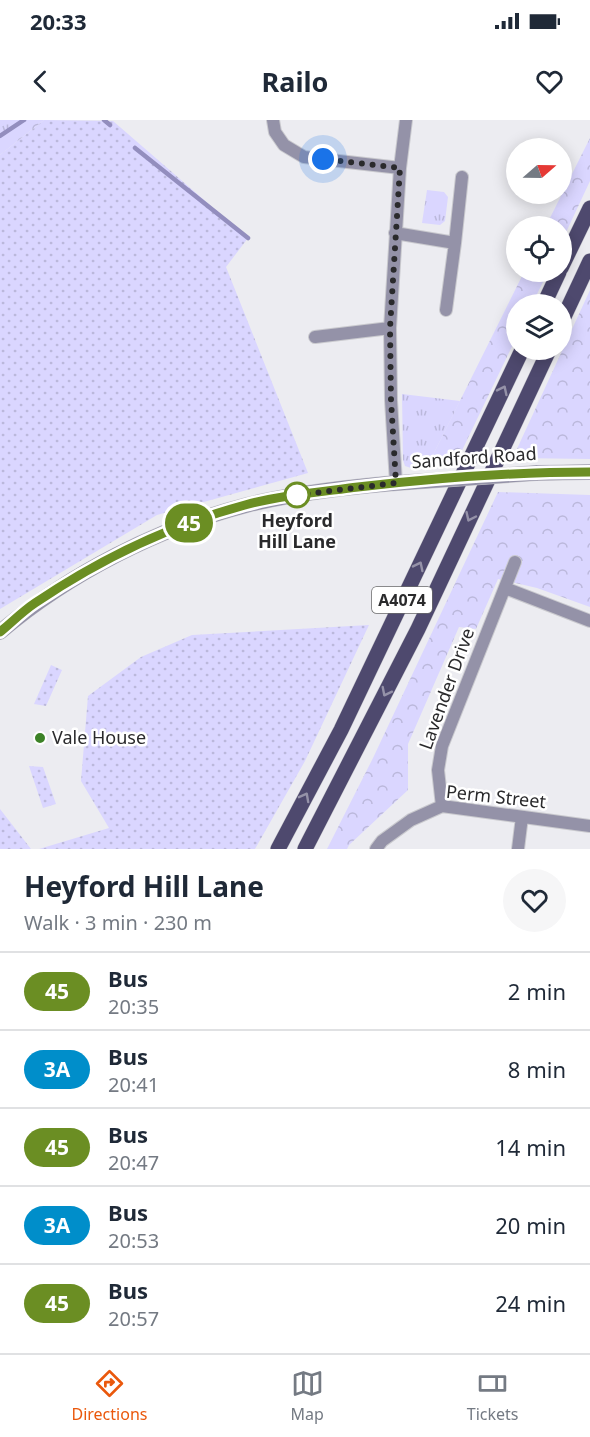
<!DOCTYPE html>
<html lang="en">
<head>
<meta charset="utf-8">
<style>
	:root { --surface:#fff; --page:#f6f6f7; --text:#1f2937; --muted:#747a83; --line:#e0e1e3; --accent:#ea580c }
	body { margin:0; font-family:"Noto Sans",sans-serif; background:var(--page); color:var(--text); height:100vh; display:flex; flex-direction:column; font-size:22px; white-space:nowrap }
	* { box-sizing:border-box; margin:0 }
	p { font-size:20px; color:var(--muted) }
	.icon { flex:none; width:33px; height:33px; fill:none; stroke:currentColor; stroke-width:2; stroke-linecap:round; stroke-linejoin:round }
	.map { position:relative; height:729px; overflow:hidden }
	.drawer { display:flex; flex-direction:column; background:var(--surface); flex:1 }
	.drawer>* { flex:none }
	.badge { padding:0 12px; border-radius:20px; font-size:21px; line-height:39px }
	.needle { width:39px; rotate:70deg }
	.tools { position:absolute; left:506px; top:18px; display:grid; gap:12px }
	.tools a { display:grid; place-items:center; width:66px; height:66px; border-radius:50%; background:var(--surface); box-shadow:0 3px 15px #0003; font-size:30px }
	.you { position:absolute; width:30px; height:30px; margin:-15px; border:4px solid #fff; border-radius:50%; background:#1a73e8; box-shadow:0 0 0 9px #1a73e833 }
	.map>.badge { position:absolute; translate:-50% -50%; box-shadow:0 0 0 3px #fff }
	.round { display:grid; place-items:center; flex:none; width:63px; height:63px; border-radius:32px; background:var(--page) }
	.head { display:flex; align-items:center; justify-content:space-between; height:102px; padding:0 24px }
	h1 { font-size:28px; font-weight:700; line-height:45px }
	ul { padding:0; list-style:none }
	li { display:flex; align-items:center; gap:18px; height:78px; padding:0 24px; border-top:2px solid var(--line) }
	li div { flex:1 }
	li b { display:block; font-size:22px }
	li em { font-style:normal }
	li .badge { min-width:66px; font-weight:700; text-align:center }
	.status { display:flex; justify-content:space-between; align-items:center; height:42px; padding:0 30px; background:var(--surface); direction:ltr }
	.status svg { height:16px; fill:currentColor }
	header { display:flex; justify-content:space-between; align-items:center; height:78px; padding:0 24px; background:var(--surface); font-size:27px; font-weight:700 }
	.tabs { display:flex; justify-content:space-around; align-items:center; height:84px; border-top:2px solid var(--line); background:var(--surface); font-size:16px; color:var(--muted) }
	.tabs a { display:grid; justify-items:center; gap:3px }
	.tabs .current { color:var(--accent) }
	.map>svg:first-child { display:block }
	.grass { fill:url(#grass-dots) }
	.forest { fill:url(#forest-crowns) }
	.park { fill:url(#park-tufts) }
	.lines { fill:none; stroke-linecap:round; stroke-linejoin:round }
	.stream { stroke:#938ebe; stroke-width:4.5 }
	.minor-casing { stroke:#c9c9ce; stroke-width:14 }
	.tertiary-casing { stroke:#c9c9ce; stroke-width:16 }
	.primary-casing { stroke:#c9c9ce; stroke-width:16 }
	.minor { stroke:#9492a8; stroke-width:12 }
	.tertiary { stroke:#9492a8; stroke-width:15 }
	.primary { stroke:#4e496e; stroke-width:15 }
	.tertiary-bridge-casing { stroke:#c9c9ce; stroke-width:16; stroke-linecap:butt }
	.tertiary-bridge { stroke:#9492a8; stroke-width:15 }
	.oneway { stroke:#9592a8 }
	.line-casing { stroke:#fff; stroke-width:14 }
	.line { stroke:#6b8e23; stroke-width:9 }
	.walk { stroke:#2a2a2c; stroke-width:6; stroke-dasharray:0 10.8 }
	.stop-dot { fill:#fff; stroke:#6b8e23; stroke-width:3 }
	.poi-dot { fill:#3c8227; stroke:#fff; stroke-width:2 }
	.labels { text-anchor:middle; stroke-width:5; stroke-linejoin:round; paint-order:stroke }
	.shield { fill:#fff; stroke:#6a6a6b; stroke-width:1.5 }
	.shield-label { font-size:16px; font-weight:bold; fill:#2a2a2c }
	.street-label { font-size:18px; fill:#2a2a2c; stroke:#fff }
	.stop-label { font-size:18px; font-weight:bold; fill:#2a2a2c; stroke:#fff }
	.poi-label { font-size:18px; fill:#2a2a2c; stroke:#fff; text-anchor:start }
</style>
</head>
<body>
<div class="status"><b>20:33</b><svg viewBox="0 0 49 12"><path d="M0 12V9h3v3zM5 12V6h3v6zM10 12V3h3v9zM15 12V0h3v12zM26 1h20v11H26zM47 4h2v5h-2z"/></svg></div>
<header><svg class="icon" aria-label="back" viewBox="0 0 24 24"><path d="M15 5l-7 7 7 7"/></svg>Railo<svg class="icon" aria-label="heart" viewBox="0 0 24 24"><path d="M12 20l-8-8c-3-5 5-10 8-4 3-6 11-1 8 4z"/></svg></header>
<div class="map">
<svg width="590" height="729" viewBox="0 0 590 729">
	<defs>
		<pattern id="grass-dots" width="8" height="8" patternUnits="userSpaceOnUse" patternTransform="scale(1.5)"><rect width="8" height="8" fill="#dad6ff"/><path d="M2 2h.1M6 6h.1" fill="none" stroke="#bbb8db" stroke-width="1.8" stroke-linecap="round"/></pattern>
		<pattern id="forest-crowns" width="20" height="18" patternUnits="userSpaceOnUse" patternTransform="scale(1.5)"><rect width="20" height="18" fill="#dad6ff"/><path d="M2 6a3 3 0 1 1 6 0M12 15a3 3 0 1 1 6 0" fill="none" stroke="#bbb8db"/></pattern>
		<pattern id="park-tufts" width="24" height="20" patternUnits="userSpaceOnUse" patternTransform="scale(1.5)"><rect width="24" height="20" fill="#dad6ff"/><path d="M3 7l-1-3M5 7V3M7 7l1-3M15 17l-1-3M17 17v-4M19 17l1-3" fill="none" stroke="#bbb8db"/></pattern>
	</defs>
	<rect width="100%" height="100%" fill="#ececf1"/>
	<path class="grass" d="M44,0L113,1L248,118L226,147L308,353L157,395L0,489V35Z
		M369,505L305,641L255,729H39L109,708L81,661L88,576L141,537L192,515Z
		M51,545L62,550L46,586L34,584Z
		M29,646L43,647L56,684L43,688Z
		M0,689L31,729H0Z"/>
	<path class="forest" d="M0,0H44L0,35Z
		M590,18V61L561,123V106H546Z
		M524,152H548L532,184H516V218L455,345L427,347Z
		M590,170V339L515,338L516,331Z
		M498,372L590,375V487L537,468L498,459L476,509L459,507L408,624V670L349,725L347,729H327L373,638Z"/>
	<path class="park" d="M0,0H29L8,13L0,15Z
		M427,70L444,72L448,77L445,101L440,105L422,103Z
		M402,274L460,281L427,347L411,348L405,346L403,340Z"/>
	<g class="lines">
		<path class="stream" d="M104,0L110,5
			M0,16L24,0
			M135,28L248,118"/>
		<g class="minor-casing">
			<path id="minor" d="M273,0L275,12L284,25L304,37L400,48
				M395,113L455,123L462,57
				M446,190L455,123
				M315,217L390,208
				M396,363L391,280L390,208L400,48L406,0
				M505,468L590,501
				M442,686L438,650L442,626L515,442
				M376,729L382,721L411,700L442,686L590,706
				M518,729L522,697"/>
		</g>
		<g class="tertiary-casing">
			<path id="tertiary" d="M536,353L590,352
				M0,512C70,453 158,408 247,385C299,372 356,366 410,362"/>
		</g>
		<g class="primary-casing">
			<path id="primary" d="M561,148L590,88
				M544,184L559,152
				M561,203L590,141
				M278,729L341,610L522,230
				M305,729L418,509L549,230"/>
		</g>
		<use href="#minor" class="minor"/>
		<use href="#tertiary" class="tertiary"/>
		<use href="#primary" class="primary"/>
		<g class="tertiary-bridge-casing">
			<path id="tertiary-bridge" d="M410,362L536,353"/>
		</g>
		<use href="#tertiary-bridge" class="tertiary-bridge"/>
	</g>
	<defs><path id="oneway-chevron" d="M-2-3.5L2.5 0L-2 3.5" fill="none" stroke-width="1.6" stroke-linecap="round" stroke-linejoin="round" transform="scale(1.5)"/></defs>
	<g class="oneway">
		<use href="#oneway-chevron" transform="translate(503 270) rotate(-64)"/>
		<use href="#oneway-chevron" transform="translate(470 397) rotate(115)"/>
		<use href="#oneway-chevron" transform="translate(419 446) rotate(-64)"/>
		<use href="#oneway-chevron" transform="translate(386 572) rotate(117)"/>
		<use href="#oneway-chevron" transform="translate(305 677) rotate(-62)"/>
	</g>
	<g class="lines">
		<g class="line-casing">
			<path id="line" d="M0,512C12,502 23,491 35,483C99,440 171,405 245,385C282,375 320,372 358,367C435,358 513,352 590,352"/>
		</g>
		<use href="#line" class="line"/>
		<path class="walk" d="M297,375L396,363L391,280L390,208L400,48L323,39"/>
	</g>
	<circle class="stop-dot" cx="297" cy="375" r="12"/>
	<circle class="poi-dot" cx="40" cy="618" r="6"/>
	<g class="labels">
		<rect class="shield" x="372" y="467" width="60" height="26" rx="4.5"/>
		<g class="shield-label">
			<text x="402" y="486">A4074</text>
		</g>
		<g class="street-label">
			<text transform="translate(474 338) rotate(-4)" y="6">Sandford Road</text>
			<text transform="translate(447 569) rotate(-70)" y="6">Lavender Drive</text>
			<text transform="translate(496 677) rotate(6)" y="6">Perm Street</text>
		</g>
		<g class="stop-label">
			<text x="297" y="407">Heyford<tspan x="297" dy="21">Hill Lane</tspan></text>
		</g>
		<g class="poi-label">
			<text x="52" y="624">Vale House</text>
		</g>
	</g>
</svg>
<div class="tools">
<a><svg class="needle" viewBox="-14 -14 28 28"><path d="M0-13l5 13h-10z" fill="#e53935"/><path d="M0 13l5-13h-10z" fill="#747a83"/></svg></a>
<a><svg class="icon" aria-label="locate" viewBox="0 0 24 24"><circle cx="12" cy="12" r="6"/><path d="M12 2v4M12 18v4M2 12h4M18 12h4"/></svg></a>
<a><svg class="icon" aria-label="layers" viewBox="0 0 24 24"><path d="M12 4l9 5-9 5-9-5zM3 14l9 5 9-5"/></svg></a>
</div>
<div class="you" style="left:323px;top:39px"></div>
<b class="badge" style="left:189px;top:403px;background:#6b8e23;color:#fff">45</b>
</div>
<section class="drawer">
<div class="head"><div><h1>Heyford Hill Lane</h1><p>Walk · 3 min · 230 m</p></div><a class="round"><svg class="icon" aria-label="heart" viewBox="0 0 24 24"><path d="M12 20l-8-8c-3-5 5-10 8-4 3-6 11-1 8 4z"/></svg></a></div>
<ul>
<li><span class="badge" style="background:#6b8e23;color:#fff">45</span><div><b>Bus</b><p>20:35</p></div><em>2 min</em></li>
<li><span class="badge" style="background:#008eca;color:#fff">3A</span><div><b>Bus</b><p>20:41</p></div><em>8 min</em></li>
<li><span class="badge" style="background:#6b8e23;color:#fff">45</span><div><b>Bus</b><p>20:47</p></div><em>14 min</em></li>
<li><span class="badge" style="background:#008eca;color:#fff">3A</span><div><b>Bus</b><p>20:53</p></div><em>20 min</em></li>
<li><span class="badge" style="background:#6b8e23;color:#fff">45</span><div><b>Bus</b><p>20:57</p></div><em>24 min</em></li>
</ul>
</section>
<nav class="tabs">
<a class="current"><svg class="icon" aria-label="directions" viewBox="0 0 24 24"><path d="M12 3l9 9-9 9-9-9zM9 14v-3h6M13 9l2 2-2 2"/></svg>Directions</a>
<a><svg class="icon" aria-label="map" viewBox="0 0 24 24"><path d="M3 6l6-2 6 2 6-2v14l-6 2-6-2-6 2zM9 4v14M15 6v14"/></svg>Map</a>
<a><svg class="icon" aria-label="tickets" viewBox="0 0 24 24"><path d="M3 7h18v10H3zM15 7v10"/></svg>Tickets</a>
</nav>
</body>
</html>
